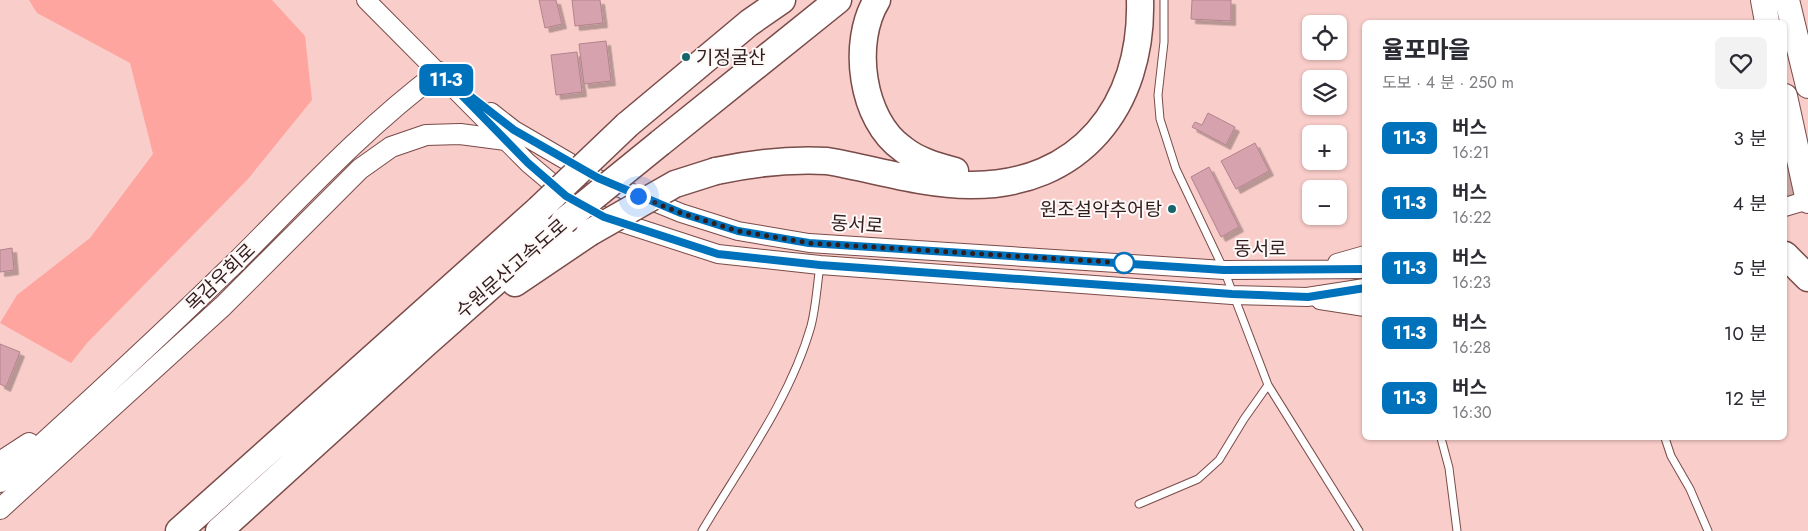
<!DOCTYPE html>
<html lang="ko">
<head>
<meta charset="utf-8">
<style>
	:root { --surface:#fff; --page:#f2f2f3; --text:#2b2b33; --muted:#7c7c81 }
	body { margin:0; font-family:Jost,"Noto Sans KR",sans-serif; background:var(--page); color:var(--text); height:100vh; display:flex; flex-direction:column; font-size:19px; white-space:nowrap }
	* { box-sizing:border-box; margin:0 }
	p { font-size:16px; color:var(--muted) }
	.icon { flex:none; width:28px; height:28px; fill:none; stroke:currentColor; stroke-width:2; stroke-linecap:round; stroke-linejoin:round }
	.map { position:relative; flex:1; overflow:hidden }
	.drawer { position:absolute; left:1362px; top:20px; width:425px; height:420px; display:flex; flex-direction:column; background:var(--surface); border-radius:8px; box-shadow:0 1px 4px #0004 }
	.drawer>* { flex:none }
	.badge { padding:0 10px; border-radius:8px; font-size:18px; line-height:32px }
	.buttons { position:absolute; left:1302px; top:15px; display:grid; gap:10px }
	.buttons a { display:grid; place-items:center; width:45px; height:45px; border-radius:8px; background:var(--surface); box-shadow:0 1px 4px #0004; font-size:25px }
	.you { position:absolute; width:25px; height:25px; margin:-12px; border:4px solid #fff; border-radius:50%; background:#1a73e8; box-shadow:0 0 0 8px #1a73e833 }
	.map>.badge { position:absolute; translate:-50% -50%; box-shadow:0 0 0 2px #fff }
	.round { display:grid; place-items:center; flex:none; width:52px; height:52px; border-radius:8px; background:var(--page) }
	.head { display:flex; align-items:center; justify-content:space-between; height:85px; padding:0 20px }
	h1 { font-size:24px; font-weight:700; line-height:38px }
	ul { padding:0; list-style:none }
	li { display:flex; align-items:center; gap:15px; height:65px; padding:0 20px }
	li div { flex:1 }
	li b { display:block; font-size:19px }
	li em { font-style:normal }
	li .badge { min-width:55px; font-weight:700; text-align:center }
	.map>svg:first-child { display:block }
	.green { fill:#ffa5a0 }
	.building { fill:#d6a2ae; stroke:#b3828d; filter:url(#shadow) }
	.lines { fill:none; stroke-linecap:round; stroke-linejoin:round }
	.tertiary-tunnel { stroke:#d1aaa6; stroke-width:18; stroke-dasharray:18 9; stroke-linecap:butt }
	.service-casing { stroke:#794b49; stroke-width:9 }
	.tertiary-casing { stroke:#794b49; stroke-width:20 }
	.secondary-casing { stroke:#794b49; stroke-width:22 }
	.trunk-casing { stroke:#794b49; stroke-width:26 }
	.motorway-casing { stroke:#794b49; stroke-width:29 }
	.service { stroke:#fff; stroke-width:7 }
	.tertiary { stroke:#fff; stroke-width:18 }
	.secondary { stroke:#fff; stroke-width:20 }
	.trunk { stroke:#fff; stroke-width:24 }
	.motorway { stroke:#fff; stroke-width:26 }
	.motorway-bridge-casing { stroke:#794b49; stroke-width:29; stroke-linecap:butt }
	.motorway-bridge { stroke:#fff; stroke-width:26 }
	.line-casing { stroke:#fff; stroke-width:11 }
	.line { stroke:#0072bc; stroke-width:8 }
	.walk { stroke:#311d1c; stroke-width:5; stroke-dasharray:0 9 }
	.poi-dot { fill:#17656c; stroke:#fef8f8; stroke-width:2 }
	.stop-dot { fill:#fff; stroke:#0072bc; stroke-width:2.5 }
	.labels { text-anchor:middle; stroke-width:4; stroke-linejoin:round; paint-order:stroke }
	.poi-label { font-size:19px; fill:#311d1c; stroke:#fef8f8; text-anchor:start }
	.street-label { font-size:19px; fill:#311d1c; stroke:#fef8f8 }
</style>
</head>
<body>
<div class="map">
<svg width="1808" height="531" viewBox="0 0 1808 531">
	<defs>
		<filter id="shadow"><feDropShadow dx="4.5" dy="4.5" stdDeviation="0" flood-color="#0004"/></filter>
	</defs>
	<rect width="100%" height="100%" fill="#f9cdc9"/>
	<path class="green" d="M29,0H272L305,36L312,100L248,179L87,343L71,363L0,323L17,295L90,238L153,154L130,63L37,13Z"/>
	<path class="building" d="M539,0H556L562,24L545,28Z
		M572,0H600L603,23L575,26Z
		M1192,0H1231V21L1191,19Z
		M606,41L611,81L584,84L579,44Z
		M577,52L582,92L556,95L551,55Z
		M1208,113L1235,127L1226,145L1192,127L1195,122L1202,125Z
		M1255,143L1269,171L1236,189L1221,161Z
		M1209,167L1239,227L1221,237L1191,177Z
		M12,248L14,270L0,272V250Z
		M0,344L20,352L6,387L0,384Z"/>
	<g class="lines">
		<path class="tertiary-tunnel" d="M1785,171L1808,167
			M1785,188L1808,184"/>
		<g class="service-casing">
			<path id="service" d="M1164,0V42L1158,95L1160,119L1176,169L1224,270L1268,385L1359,531
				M1441,438L1449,468L1457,531
				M1665,438L1671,456L1690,489L1708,531
				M1139,504L1198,479L1219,460L1244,419L1268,385
				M702,531C741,465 790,400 811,326C816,307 817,285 820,266"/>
		</g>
		<g class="tertiary-casing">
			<path id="tertiary" d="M366,0L528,163L566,195L604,217L718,254L820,265L1232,295L1307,297L1365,288
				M491,112L514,130L598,179L681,213L738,231L809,243L1224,270L1365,269
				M1785,207L1808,200
				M1337,263L1365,255
				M1320,300L1365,307"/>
		</g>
		<g class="secondary-casing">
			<path id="secondary" d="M0,462L29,443
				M0,482C79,411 158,338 235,263C301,197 364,128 439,72
				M0,509L223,306L360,169L391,147L426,135L460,134L506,140"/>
		</g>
		<g class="trunk-casing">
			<path id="trunk" d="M1763,0L1767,22
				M1787,0L1808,86
				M1785,96L1808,201"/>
		</g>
		<g class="motorway-casing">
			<path id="motorway" d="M877,0C851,42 861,120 903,149C918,161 937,166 955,171
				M627,125L749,23L782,0
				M660,143L838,0
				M716,171C753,163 790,159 827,161C874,169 923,185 970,185C1080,186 1143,106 1140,0
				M1785,255L1808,278
				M515,283L589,233
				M179,531L539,209
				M219,531L425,344L564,221"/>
		</g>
		<use href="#service" class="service"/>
		<use href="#tertiary" class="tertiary"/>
		<use href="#secondary" class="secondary"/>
		<use href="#trunk" class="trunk"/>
		<use href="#motorway" class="motorway"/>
		<g class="motorway-bridge-casing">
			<path id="motorway-bridge" d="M539,209L627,125
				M564,221L660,143
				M589,233L675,184L716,171"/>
		</g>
		<use href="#motorway-bridge" class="motorway-bridge"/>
	</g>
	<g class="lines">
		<g class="line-casing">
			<path id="line" d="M1365,269L1224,270L809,243L738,231L681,213L598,178L514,130L439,72L528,163L566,196L604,217L718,254L820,265L1232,294L1308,297L1365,288"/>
		</g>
		<use href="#line" class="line"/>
		<path class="walk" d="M638,196L681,213L738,231L809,243L1124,263"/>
	</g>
	<g class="poi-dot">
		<circle cx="686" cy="57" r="5"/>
		<circle cx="1172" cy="209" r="5"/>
	</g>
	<circle class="stop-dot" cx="1124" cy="263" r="10"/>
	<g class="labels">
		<g class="poi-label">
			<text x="696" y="64">기정굴산</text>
			<text x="1162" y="216" text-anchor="end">원조설악추어탕</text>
		</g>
		<g class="street-label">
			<text transform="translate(857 224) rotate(4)" y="7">동서로</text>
			<text x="1260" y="255">동서로</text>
			<text transform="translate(511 268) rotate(-41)" y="7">수원문산고속도로</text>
			<text transform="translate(220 277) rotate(-44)" y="7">목감우회로</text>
		</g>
	</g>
</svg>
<div class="buttons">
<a><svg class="icon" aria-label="locate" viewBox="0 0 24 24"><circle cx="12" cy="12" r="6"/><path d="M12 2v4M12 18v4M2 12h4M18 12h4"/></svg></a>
<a><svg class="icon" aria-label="layers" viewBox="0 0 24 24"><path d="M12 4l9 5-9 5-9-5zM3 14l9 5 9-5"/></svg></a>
<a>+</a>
<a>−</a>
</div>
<div class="you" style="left:638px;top:196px"></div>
<b class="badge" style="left:446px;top:80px;background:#0072bc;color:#fff">11-3</b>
<section class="drawer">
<div class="head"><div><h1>율포마을</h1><p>도보 · 4 분 · 250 m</p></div><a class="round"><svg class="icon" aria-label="heart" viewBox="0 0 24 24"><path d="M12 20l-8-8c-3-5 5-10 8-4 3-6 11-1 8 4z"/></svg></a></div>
<ul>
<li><span class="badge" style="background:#0072bc;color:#fff">11-3</span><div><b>버스</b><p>16:21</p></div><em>3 분</em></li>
<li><span class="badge" style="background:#0072bc;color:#fff">11-3</span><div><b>버스</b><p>16:22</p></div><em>4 분</em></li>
<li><span class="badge" style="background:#0072bc;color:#fff">11-3</span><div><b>버스</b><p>16:23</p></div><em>5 분</em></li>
<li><span class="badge" style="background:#0072bc;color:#fff">11-3</span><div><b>버스</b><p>16:28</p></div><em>10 분</em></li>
<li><span class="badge" style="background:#0072bc;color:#fff">11-3</span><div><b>버스</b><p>16:30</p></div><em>12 분</em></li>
</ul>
</section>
</div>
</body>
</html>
